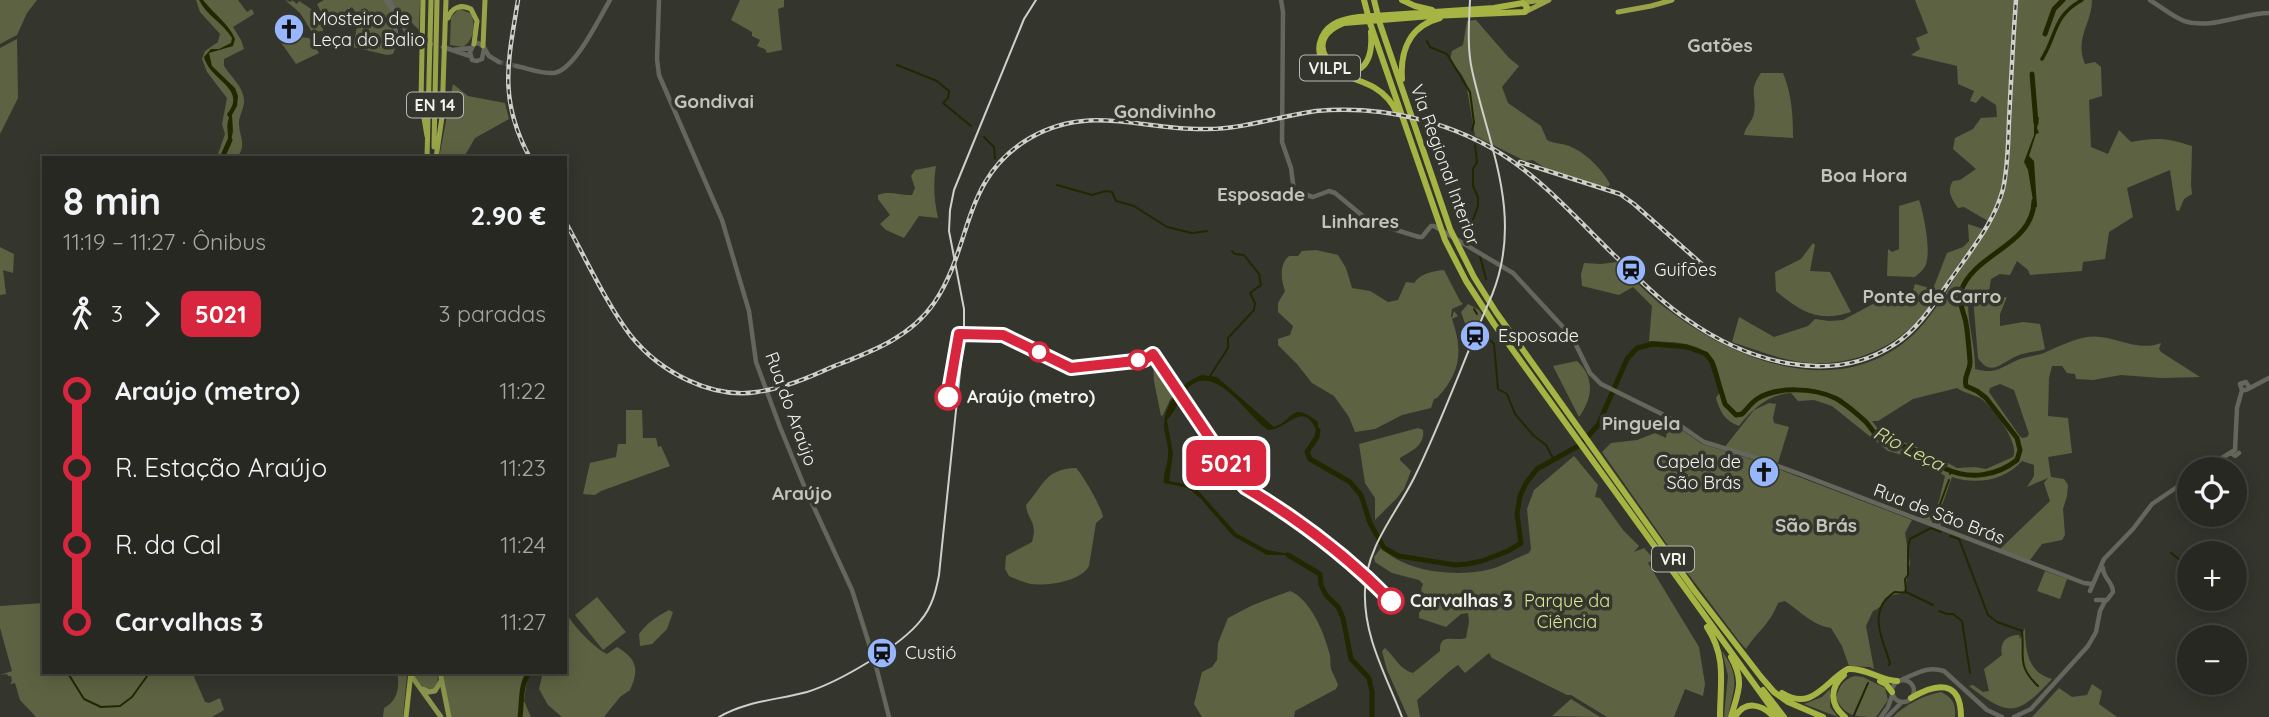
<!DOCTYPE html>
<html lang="pt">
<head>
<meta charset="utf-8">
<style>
	:root { --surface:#272822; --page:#2f302a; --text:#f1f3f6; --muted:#a4a6a5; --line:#434440 }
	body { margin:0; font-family:Quicksand,sans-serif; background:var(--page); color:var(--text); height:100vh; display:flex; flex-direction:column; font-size:26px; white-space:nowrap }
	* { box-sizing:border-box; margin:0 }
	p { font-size:23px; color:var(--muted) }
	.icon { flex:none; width:38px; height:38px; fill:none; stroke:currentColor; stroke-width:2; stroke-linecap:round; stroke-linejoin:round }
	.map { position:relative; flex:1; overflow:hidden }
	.sheet { position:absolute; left:42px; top:156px; width:525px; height:518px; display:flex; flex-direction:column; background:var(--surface); border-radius:0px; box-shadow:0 4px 18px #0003,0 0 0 2px var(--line) }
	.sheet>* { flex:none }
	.badge { padding:0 14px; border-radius:10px; font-size:24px; line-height:46px }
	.controls { position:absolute; left:2177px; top:457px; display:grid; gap:14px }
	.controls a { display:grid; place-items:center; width:70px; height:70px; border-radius:50%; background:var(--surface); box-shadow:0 4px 18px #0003,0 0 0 2px var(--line); font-size:35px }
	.map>.badge { position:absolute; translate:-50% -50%; box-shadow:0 0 0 4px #fff }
	.legs { display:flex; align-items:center; gap:10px; height:77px; padding:0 21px; font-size:23px }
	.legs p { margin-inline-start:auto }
	.head { display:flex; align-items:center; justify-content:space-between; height:119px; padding:0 21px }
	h1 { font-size:38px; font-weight:700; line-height:52px }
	ul { padding:0 21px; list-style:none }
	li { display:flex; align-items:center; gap:24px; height:77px; font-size:26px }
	li i { display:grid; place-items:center; width:10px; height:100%; margin:0 9px; background:currentColor }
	li i::after { content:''; width:18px; height:18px; margin:-9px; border:5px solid; border-radius:50%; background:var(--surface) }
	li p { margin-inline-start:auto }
	li:first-child i { background:linear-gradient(#0000 50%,currentColor 0) }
	li:last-child i { background:linear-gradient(currentColor 50%,#0000 0) }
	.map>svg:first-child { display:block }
	.green { fill:#5d6342; fill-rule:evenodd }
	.water { fill:#232700 }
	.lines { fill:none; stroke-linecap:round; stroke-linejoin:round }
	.stream { stroke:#232700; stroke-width:2 }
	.canal { stroke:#232700; stroke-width:3.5 }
	.river { stroke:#232700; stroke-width:5 }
	.secondary-tunnel { stroke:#50524a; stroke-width:4.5; stroke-dasharray:4.5 2; stroke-linecap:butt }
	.secondary { stroke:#65675d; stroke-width:4.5 }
	.primary { stroke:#8c954e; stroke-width:5 }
	.trunk { stroke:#99a449; stroke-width:5 }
	.motorway { stroke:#a6b444; stroke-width:6 }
	.tram { stroke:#ced0c9; stroke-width:2 }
	.rail-casing { stroke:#ced0c9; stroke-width:4.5 }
	.rail { stroke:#34362d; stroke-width:2; stroke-dasharray:5; stroke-linecap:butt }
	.line-1-casing { stroke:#fff; stroke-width:16 }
	.line-1 { stroke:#d7263d; stroke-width:10 }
	.stop-1-dot { fill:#fff; stroke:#d7263d; stroke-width:3.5 }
	.labels { text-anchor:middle; stroke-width:7; stroke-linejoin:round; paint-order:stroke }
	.shield { fill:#34362d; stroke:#b8bab3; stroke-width:2 }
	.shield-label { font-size:16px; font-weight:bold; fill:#f1f3ed }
	.poi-label { font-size:18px; fill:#f1f3ed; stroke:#34362d; text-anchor:start }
	.street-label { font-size:18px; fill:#f1f3ed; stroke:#34362d }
	.stop-label { font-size:18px; font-weight:bold; fill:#f1f3ed; stroke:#34362d; text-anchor:start }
	.park-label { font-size:18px; fill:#d9e693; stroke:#34362d }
	.neighbourhood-label { font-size:19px; font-weight:bold; fill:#c2c4b9; stroke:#34362d }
	.water-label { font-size:19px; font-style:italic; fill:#d5e28f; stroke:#34362d }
</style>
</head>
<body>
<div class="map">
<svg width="2269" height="717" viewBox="0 0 2269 717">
	<rect width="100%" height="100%" fill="#34362d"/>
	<path class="green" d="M0,0H37L27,13L17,35L0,44Z
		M196,0H238L247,12L252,9L254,14L233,27L241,40L244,49L224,59V66C231,77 242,85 244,99C245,106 240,114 239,121C238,135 248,145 237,157H217L225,134L222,124L227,98L207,72L202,59L205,51L218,42L220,34L200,12Z
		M285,0L291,2L292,0L297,4L299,1C311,9 323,15 323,31L312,32L300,13Z
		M324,0H420L419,30L400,11L391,15L395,49L393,54L387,55L353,47L360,11L356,13L352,7L327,24L317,4Z
		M740,0H784V7L778,9L782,50L767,53L765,49L757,46L760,40L752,36V32L731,20Z
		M1915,0H2092C2092,24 2074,38 2085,64L2095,62L2101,67L2102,96L2089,100L2091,147L2108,154L2119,130L2131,142C2157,137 2168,138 2192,146L2191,184L2192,194L2184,199L2179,211L2176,210L2170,170L2127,188L2133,217L2109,232L2105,259L2083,262L2082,271L2030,275L2028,270L2017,261L2010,275L2000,274L1991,279L1989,291L2001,298L2007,297L2000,314V326L2023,322L2040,324L2045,349C2036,352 2026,352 2017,356C2002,362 1991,378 1978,358L1973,297H1969C1965,315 1976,347 1975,369C1998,375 2000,367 2020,359C2028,356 2038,356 2046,352C2060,346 2071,340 2087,337C2112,333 2136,353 2161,343L2159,349L2161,352L2200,377L2161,378L2121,375L2093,380L2076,379L2075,374L2067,373L2062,366H2052L2049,378L2048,416L2068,418L2072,453L2048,457L2051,477L2064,479L2068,485L2067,496L2063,509L2065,535L2062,540L2042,544L2030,560L1999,550L2050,501L2044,483L2048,478L2027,487L2034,476V465L2022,461C2004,481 1976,485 1952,477L1939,514V520L1943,522L1940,526L1918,518L1932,514L1939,501L1945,476L1920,460L1888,451L1832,406L1814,400L1798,401L1791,393C1769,394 1752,409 1739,426C1725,421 1720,412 1716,398L1722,389C1720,379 1718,366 1712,358C1699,341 1667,342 1649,341L1652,306L1633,287L1619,295L1582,286L1581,274L1584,263L1601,264L1617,262C1633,278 1649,296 1667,309C1737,363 1846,404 1918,330C1937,310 1951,283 1967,260L1964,263L1961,260L1932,304L1917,299L1913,290L1915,284L1933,289L1947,253L1963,247L1969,241L1968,224L1983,229L1988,221L1964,207L1958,208C1952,199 1946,191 1953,181L1960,180L1976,169L1953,149L1955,138L1973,129L1981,118L1997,117L1996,105L1982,96L1976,103L1970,101L1974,91L1958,84L1957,66L1911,55L1920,49L1916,38L1928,33ZM2000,384L2014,390L2029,434L2027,437L2022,438L2019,435L1989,392L1990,388ZM1957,388C1965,394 1975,394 1983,400C1994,410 2020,443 2013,457L1986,469L1975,467L1957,468L1922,449L1882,434L1872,421H1878L1913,399Z
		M459,9L470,13C477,24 474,40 463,47L450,45L451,17Z
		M1476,20L1509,58L1519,66L1502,87L1508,103L1541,126L1547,140C1554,144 1561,143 1569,146C1585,152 1602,169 1610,184L1609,186L1604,187L1545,168L1533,160L1525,161L1475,136L1466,83L1462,75L1450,60L1452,51L1463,45L1467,21Z
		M299,37L309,38L319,53L296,64L280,41L287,39L288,42V39L292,38L293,41L294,39Z
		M17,39L18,98L0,134V48Z
		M1761,73H1783C1792,95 1793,116 1793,138L1744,135C1745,127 1753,121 1754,113C1757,95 1748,91 1761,73Z
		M453,84L468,96L505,103L509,119L475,138L464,157L439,158Z
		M936,166C933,184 934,200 938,218L919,216L904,238L886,230L880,224L890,215L878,199V195C890,190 900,196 912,195L915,188L911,176L915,170Z
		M1919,200C1924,215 1931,249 1926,264C1924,270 1919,273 1915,277L1887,276L1888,249L1892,252L1899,249V206Z
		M1813,243L1815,245L1810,271L1830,272L1851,312C1818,323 1800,311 1776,291L1775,272L1801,259Z
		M0,247L14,254L13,273L3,270L6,294L0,295Z
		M1316,250L1338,255L1346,268L1352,288L1370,291L1388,302L1398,300L1406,282L1414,283C1420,274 1432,271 1444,270L1460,301L1463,304L1452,309L1451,316L1452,318L1454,311L1458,316L1452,319C1463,351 1461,372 1437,398L1434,399L1431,408L1402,415L1375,429L1355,432L1349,417L1334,396L1312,383L1297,364L1278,345V339L1290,335L1293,326L1278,312V303L1285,291C1281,280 1279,264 1289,256H1298L1302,251Z
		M1912,299L1930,306C1899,350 1843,372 1790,360C1770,356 1751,348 1732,342L1739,317L1774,337L1808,326L1815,319L1829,321L1843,320L1873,304Z
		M1468,304L1479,310L1482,315L1474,332L1467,329L1461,312Z
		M1577,361C1595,378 1593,397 1579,417L1553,366Z
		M1156,362L1177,392L1170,400L1163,415L1161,416L1154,381L1153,363Z
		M1769,403L1776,404L1773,418L1774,423L1789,427L1778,463L1724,448L1754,410Z
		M626,410H642L643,438H656L658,447L661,446L670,466L601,491L595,495L583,494L590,463L616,457L618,444H626Z
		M1671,422L1702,444L1754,460L1912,520L1905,533L1910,563L1905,589L1903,593C1900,594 1896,594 1893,595C1884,598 1884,607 1873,611L1866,626L1874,669L1870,667L1849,666L1842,646L1831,628C1812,625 1800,611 1785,601L1778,603C1770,624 1757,632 1746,649L1739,641L1683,567L1602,452L1611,443L1637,440L1655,433L1666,438L1668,424Z
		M1418,428L1423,430C1425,446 1411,451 1400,458V460L1411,471L1404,489L1397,498L1375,520V498L1365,483L1359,444Z
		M1574,456L1598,485L1595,497L1600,498L1623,530L1639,546L1634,552L1644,548L1654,559L1648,563L1699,647L1705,684L1703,696L1685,689L1674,717H1607L1571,695H1567L1492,658L1489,653L1465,673L1458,665L1451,670L1417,700L1420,717H1408L1387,670L1382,651L1385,648C1395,657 1400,670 1413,673L1440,651C1439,632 1455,642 1466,638L1469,622L1468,613L1461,614L1446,627L1419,618V613L1425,605C1423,596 1419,593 1423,584L1419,580L1392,573L1375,562L1374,557L1381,548C1406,572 1454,577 1487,570C1501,567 1515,558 1529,553L1531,549L1527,509L1534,490Z
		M1076,468C1083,475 1102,508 1103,517L1096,523L1089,566C1080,582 1047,586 1031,584C1023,582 1016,579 1009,576L1005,569L1006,556L1032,542C1038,521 1028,522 1026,505C1044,485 1045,469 1076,468Z
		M2045,571L2067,579L2060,599L2037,591Z
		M1290,591C1310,599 1324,632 1329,652C1331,657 1330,663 1331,669C1333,674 1336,679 1338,685L1336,689L1295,711L1294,717H1202L1194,704L1202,672L1212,667L1217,660L1218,643L1228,618L1253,605Z
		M597,597L626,632L603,650L575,615Z
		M44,603V672H192L205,702L209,703L220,698L224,710L212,717H36L20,700L15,683L10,684L12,681L11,676H8L7,674L0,675L12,671L0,628V606Z
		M565,610C570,623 595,649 607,654L617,647C636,658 640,669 630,690L620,697L604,717H562L548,705L539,689L543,672H565Z
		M669,610L673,612L667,629L652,644L640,646L639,634C649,621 655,618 669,610Z
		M2025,628C2025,650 2028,673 2052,679C2017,717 2009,717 1969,686L1973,685L1983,692L1989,691L1984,669L2002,655C1999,642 2007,635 2019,635L2020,639Z
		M1722,651C1742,679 1733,688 1728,717H1724L1728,676Z
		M397,672H407V675L403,717H383L384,708C398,701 400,686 397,672Z
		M414,672H437L438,680L434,690L425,689L413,675Z
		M442,672H528L524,701L531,717H451Z
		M1855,676L1863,677L1885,688L1888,700L1876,717C1856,717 1845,717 1836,698C1839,687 1843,679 1855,676Z
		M2092,684L2102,691L2099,704L2117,717H2032L2059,688L2072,697L2087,695Z
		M1830,689V707L1838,717L1804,704L1822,697Z
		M1941,692C1953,698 1956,704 1955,717H1893C1905,705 1924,695 1941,692Z
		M1571,699L1600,717L1552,716Z"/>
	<path class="water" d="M199,0H203C214,14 229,24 235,39L233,46L209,53L212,66L235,88L238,96L237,106L232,115L233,131L230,146L227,145C230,136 225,127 229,118L227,114C248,88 210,81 204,57L211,49H219L231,43L232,38C223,23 206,15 199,0Z
		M2039,117L2037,128L2039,133L2036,134L2029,156L2034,161L2037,207H2034L2028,170L2024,162L2034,135V118Z
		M1202,375L1217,377L1274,427C1295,420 1290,400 1318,422V435C1304,396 1289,430 1268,430C1248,417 1216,362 1189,387C1179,397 1177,410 1167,420L1173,454L1169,481L1194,486L1236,533L1267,550L1290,554L1296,557L1293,559L1286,555H1267L1233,536L1201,499L1188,488L1164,483C1163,473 1168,464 1168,455C1169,445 1165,436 1164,427C1164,404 1181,382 1202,375Z"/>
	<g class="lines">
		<path class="stream" d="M1427,41L1430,47L1447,54L1470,92L1474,123L1472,130
			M897,65L937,81L949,91L948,98L943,103L971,126
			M984,137L994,147L995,159
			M1475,145L1477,162L1473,169V186L1478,197V206L1471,225L1476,242
			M1057,185L1092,195L1106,191L1112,192L1116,201L1134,206L1167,227L1192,233L1207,231
			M1480,256L1486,279
			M1474,309L1477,314
			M1484,334L1494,344L1498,389L1507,394L1515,414L1534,436L1546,445L1553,458
			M1210,376L1228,348V338L1254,310L1255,303L1250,293L1261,285L1259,274L1244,255L1235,254L1232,251
			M1950,474L1951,470
			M1933,523L1949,480
			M1950,536L1959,539L1988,615L1997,622L2022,631C2025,656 2016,665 2038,686
			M2171,553L2189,567
			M1933,605L1906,592L1905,579L1908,575V548L1910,539L1931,528L1941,532
			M1939,611L1947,614H1953L1962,621L1970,673
			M1889,665L1890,663C1884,643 1870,618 1886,599C1888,598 1892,593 1895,592C1898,592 1902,593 1906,592
			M69,675L84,699L101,707L120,706L132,697L150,672
			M1854,715L1868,683"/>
		<path class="canal" d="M2042,59C2057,35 2053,16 2082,0"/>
		<path class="river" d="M2045,34L2054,9L2063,0
			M2032,74L2036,123
			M222,158L230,140
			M1318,430L1317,437L1307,452L1310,459L1350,482L1354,487L1361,495L1370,523L1384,548L1399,556L1455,565L1467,564L1482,561L1508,551L1521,543L1517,514L1520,496L1526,483L1537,469L1580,445L1598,425L1627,359L1637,348L1653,344L1687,347L1706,354L1712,362L1725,404L1736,415L1742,414C1747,409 1751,403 1757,399C1777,386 1814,388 1835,398C1845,403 1857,414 1865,421C1870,426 1873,433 1879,437C1892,444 1906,446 1919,452C1929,457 1937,464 1946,469C1970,480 1997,476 2017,460L2020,450L2017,438L1986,398L1977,391L1966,386C1963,375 1971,371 1970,361C1969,348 1968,335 1966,323C1964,312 1958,303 1961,291C1974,253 2033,246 2034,201
			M1288,555L1320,574L1321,585L1326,595L1338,607L1343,618L1351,659L1369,678L1372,692V717
			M520,717C522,703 520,682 530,672"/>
		<path class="secondary-tunnel" d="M499,62L516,66"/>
		<path class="secondary" d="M386,0L394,14L396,36L401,42L405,43L409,39L407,33L389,0
			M659,0L657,59L659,75L722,220L749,311L756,362L780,427L805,488L852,590L876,666L889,717
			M1281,0L1283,12L1282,142L1291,168L1294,191L1313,197L1329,191L1335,193L1370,222L1419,237H1422L1431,226H1434L1513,273L1563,327L1574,341L1590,373L1601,384L1668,417L1704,442L1750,456L1800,474L2084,583L2092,584
			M2150,0C2161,7 2172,16 2184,21C2211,30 2242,13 2269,13
			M408,41L419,40L431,44
			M443,47L470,56
			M484,49L482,59L477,61L472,60L470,52L474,44L478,43L483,46L489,56L499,62
			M452,50L471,48
			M516,66C527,68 542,74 554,73C575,70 599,18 610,0
			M2242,390H2246L2269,378
			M2235,450L2237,408L2242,390L2240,384L2246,382L2249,387
			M2232,453L2235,456L2239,453
			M2204,469L2235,450
			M2090,591L2104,559L2133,529L2152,504L2189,479
			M2096,600H2107L2113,592C2113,582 2103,578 2103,568
			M1903,679C1918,673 1927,666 1944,671L1987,710L2002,717
			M1892 691a11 11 0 1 1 22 0a11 11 0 1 1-22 0Z
			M1881,717L1888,707L1892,696
			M1887,717L1902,702
			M2014,717L2031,709L2088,646L2096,632L2100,611L2105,601"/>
		<path class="primary" d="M440,672L449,717
			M410,674L441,717
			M423,689L429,692L435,691L441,681"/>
		<path class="trunk" d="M423,0L421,100L427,136
			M1523,3L1541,0
			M1525,12L1549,0
			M1618,12L1651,6L1672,0
			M448,18C452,7 461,4 471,9L477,21L474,44
			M483,46L485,0
			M434,147L437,0
			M427,158L431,0
			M436,158L442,117L446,0
			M406,717L411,672"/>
		<path class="motorway" d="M1364,0L1370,23L1445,240L1466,281L1494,324L1778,717
			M1374,0L1380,24L1450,229L1474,277L1496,312L1694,590L1761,677L1774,692L1788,702L1823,717
			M1402,0L1415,6L1432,10
			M1371,32C1377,113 1281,48 1344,23L1431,16L1525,12L1527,7L1523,3L1494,8L1359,17C1345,19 1329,22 1322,37C1307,71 1356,76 1375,88C1385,94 1392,102 1397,113
			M1402,79C1400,50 1410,26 1440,18
			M1707,627C1727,658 1720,683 1720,717
			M1844,675C1829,688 1830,705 1845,717
			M1880,681L1886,684L1892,692
			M1763,690L1784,717
			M1782,693C1813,712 1825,681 1848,669C1867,668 1879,680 1897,681
			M1911,698C1936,683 1961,679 1961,717
			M1731,717C1738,692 1745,682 1731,657
			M1735,717C1745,700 1761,704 1773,716"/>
		<path class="tram" d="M719,717C746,701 777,700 807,692C839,682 901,646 921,620C932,607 936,591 939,575L964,333V309L949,231L950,210L954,190L1024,19L1036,0
			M1402,717C1386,675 1363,636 1365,590C1366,547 1396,514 1414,478C1443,419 1465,356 1492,295C1524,216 1489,147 1472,70C1467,47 1469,23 1470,0"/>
		<g class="rail-casing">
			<path id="rail" d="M518,0C508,62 498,99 530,158
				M1520,162L1620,194L1634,204L1705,267
				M565,221C585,257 607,305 631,336C660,372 711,399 757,392C784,388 808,378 832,367C870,352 910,338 934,303C973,246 961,178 1030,138C1091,103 1143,131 1207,129C1244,129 1280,116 1316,111C1384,105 1456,122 1512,161C1549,187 1580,222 1613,254C1637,277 1660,301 1688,320C1746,361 1831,387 1895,344C1922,326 1938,297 1956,272C1974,246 1995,220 2003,189C2008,167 2008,144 2009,121C2011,81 2013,40 2016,0"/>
		</g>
		<use href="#rail" class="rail"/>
	</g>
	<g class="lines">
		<g class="line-1-casing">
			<path id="line-1" d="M948,397L959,334L1003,335L1071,368L1144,360L1153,354L1236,477L1246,488C1298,519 1348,557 1391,601"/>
		</g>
		<use href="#line-1" class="line-1"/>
	</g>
	<defs>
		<g id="church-disc" transform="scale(1.575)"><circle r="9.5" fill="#97b6fd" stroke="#34362d"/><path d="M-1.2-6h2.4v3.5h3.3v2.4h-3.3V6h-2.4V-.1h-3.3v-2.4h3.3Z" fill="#111"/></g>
		<g id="station-disc" transform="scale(1.575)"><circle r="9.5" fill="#97b6fd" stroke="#34362d"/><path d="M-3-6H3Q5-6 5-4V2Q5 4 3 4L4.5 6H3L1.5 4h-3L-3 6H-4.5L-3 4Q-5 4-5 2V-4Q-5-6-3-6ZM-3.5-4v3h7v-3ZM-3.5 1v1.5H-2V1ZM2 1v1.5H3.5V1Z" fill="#111"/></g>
	</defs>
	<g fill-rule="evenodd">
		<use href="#church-disc" x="289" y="29"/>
		<use href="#station-disc" x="1631" y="270"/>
		<use href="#station-disc" x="1475" y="336"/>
		<use href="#church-disc" x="1764" y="472"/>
		<use href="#station-disc" x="882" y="653"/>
	</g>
	<g class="stop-1-dot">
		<circle cx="1039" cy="352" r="9"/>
		<circle cx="1138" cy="360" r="9"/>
		<circle cx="948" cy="397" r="12"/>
		<circle cx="1391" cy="601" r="12"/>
	</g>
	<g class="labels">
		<g class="shield">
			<rect x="1300" y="55.5" width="60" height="25" rx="5"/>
			<rect x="407" y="92.5" width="56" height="25" rx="5"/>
			<rect x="1652" y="546.5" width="42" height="25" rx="5"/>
		</g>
		<g class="shield-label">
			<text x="1330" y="74">VILPL</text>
			<text x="435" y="111">EN 14</text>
			<text x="1673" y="565">VRI</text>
		</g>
		<g class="poi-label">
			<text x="312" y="25">Mosteiro de<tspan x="312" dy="21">Leça do Balio</tspan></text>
			<text x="1654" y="276">Guifões</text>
			<text x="1498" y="342">Esposade</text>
			<text x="1741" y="468" text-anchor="end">Capela de<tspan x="1741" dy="21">São Brás</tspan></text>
			<text x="905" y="659">Custió</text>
		</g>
		<g class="street-label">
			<text transform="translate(1445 165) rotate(70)" y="6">Via Regional Interior</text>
			<text transform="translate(791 409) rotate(70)" y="6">Rua do Araújo</text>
			<text transform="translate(1939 514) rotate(21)" y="6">Rua de São Brás</text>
		</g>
		<g class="stop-label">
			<text x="967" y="403">Araújo (metro)</text>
			<text x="1410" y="607">Carvalhas 3</text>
		</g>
		<g class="park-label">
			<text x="1567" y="607">Parque da<tspan x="1567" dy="21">Ciência</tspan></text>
		</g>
		<g class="neighbourhood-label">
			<text x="1720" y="52">Gatões</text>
			<text x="714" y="108">Gondivai</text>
			<text x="1165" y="118">Gondivinho</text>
			<text x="1864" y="182">Boa Hora</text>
			<text x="1261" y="201">Esposade</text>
			<text x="1360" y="228">Linhares</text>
			<text x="1932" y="303">Ponte de Carro</text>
			<text x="1641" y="430">Pinguela</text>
			<text x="802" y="500">Araújo</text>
			<text x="1816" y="532">São Brás</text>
		</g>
		<g class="water-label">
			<text transform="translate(1909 448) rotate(27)" y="7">Rio Leça</text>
		</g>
	</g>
</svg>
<div class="controls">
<a><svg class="icon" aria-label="locate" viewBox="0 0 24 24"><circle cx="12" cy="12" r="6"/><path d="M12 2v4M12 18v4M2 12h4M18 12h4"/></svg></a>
<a>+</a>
<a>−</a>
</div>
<b class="badge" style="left:1226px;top:463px;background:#d7263d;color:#fff">5021</b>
<section class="sheet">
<div class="head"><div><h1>8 min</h1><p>11:19 – 11:27 · Ônibus</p></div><b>2.90 €</b></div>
<div class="legs"><svg class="icon" aria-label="walk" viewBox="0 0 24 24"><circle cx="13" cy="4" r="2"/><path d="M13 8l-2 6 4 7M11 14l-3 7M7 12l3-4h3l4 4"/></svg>3<svg class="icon" aria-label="forward" viewBox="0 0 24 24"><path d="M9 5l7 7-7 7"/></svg><b class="badge" style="background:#d7263d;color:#fff">5021</b><p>3 paradas</p></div>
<ul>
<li><i style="color:#d7263d"></i><b>Araújo (metro)</b><p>11:22</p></li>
<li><i style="color:#d7263d"></i><span>R. Estação Araújo</span><p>11:23</p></li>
<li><i style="color:#d7263d"></i><span>R. da Cal</span><p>11:24</p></li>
<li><i style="color:#d7263d"></i><b>Carvalhas 3</b><p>11:27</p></li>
</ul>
</section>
</div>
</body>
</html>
